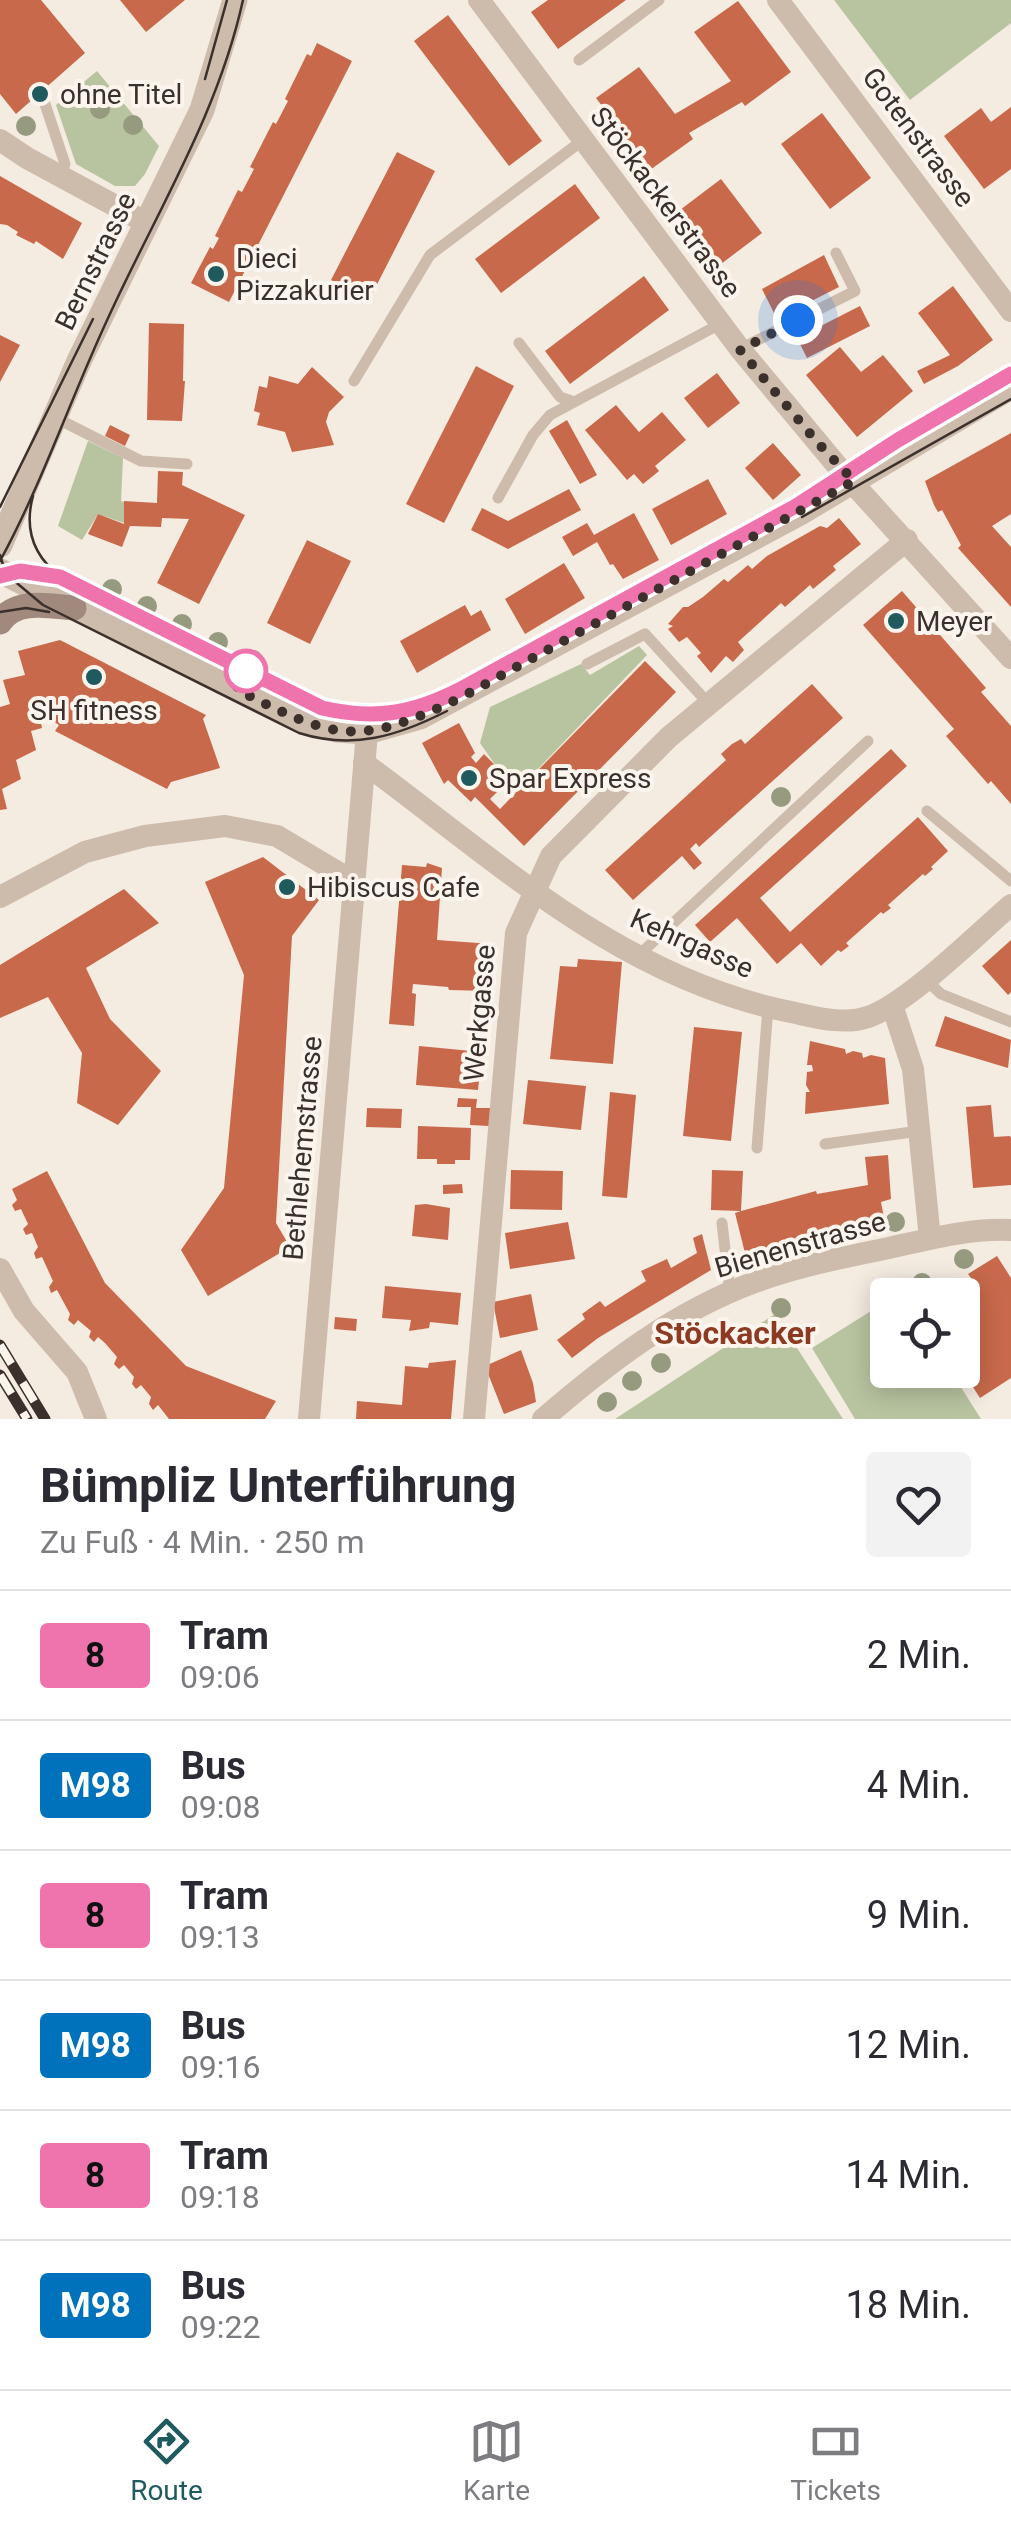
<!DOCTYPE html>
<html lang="de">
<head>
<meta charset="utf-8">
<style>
	:root { --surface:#fff; --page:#f2f2f3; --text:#2b2b33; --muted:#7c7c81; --line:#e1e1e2; --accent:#1f5a5e }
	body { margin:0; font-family:Roboto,sans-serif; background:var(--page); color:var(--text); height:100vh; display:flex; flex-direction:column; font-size:38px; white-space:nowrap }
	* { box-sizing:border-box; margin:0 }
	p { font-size:32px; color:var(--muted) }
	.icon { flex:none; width:55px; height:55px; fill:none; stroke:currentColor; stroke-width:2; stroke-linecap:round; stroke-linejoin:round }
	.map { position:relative; height:1419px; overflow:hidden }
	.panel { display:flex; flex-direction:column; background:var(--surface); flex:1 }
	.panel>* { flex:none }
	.badge { padding:0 20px; border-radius:8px; font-size:35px; line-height:65px }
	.controls { position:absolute; left:870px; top:1278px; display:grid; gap:20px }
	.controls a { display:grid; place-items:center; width:110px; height:110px; border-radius:10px; background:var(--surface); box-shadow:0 5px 25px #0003; font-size:50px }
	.you { position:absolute; width:50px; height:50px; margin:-25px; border:8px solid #fff; border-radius:50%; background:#1a73e8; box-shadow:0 0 0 15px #1a73e833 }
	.map>.badge { position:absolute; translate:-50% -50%; box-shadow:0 0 0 5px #fff }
	.round { display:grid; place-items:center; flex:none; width:105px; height:105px; border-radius:10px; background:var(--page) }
	.headline { display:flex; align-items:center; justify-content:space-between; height:170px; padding:0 40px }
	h1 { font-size:48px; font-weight:700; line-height:75px }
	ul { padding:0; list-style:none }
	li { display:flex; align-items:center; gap:30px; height:130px; padding:0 40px; border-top:2px solid var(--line) }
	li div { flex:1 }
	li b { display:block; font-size:38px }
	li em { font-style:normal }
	li .badge { min-width:110px; font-weight:700; text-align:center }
	.menu { display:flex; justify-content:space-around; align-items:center; height:140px; border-top:2px solid var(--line); background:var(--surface); font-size:28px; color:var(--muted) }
	.menu a { display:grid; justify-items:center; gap:5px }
	.menu .active { color:var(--accent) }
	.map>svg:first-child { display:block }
	.green { fill:#b8c4a0 }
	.building { fill:#c8694b }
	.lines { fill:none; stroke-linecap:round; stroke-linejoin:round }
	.service { stroke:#cdbbac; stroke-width:11 }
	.minor { stroke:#cdbbac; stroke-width:22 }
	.tertiary { stroke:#cdbbac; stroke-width:25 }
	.secondary { stroke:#a18a7d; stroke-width:25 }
	.tram { stroke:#3b302b; stroke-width:2.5 }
	.rail-casing { stroke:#3b302b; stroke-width:11 }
	.rail { stroke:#fbf5ee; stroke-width:8; stroke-dasharray:22; stroke-linecap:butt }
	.tree { fill:#969b7f }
	.line-casing { stroke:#fff; stroke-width:22 }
	.line { stroke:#ef73ac; stroke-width:15 }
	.walk { stroke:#3b302b; stroke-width:10; stroke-dasharray:0 18 }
	.poi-dot { fill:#1f5a5e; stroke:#fbf5ee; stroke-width:4 }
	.stop-dot { fill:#fff; stroke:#ef73ac; stroke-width:5 }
	.labels { text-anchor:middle; stroke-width:8; stroke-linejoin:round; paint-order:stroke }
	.poi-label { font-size:28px; fill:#3b302b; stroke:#fbf5ee; text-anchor:start }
	.street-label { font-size:28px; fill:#3b302b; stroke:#fbf5ee }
	.quarter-label { font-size:32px; font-weight:bold; fill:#8c3b22; stroke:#fbf5ee }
</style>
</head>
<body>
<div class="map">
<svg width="1011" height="1419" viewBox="0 0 1011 1419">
	<rect width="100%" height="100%" fill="#f4ebe1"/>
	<path class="green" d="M834,0H1011V23L910,100Z
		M97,71L159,146L145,174L135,186H115L76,164L56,105Z
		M88,441L123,458L121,501L124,502V523L98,514L82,540L58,526Z
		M639,646L647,655L515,793L491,771L496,766L480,743L490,707L581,664L590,675Z
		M887,1301L888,1370H950L981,1419H855L812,1348Z
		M775,1314L843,1419H615Z"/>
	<path class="building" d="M0,0H41L85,53L16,114L0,94Z
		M120,0H185L146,32Z
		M548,0H626L558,49L531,12Z
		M738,1L791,72L745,106L742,102L689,133L693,139L650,170L596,98L639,67L675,114L731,81L694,32Z
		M448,15L542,141L509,166L414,41Z
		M317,43L352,61L229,302L191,283L210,247L213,249L219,238L215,236L238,190L242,192L254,169L250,167L273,122L276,124L288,101L285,99L307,54L311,56Z
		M1011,107V169L984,189L944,136L981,108L991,122Z
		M822,113L871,178L830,209L781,144Z
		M397,152L435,171L369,300L331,280Z
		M0,176L82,223L63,259L36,241L34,244L16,235L18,232L7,225L0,224Z
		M721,179L762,233L721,264L680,210Z
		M575,184L600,218L501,293L475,259Z
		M824,255L839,287L792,311L795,315L779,323L762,289Z
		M644,276L669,310L570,384L545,351Z
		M953,286L993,340L958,366L924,384L917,371L950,355L918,313Z
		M860,306L870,326L807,358L797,338Z
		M149,323L184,324L183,381H185L182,421L147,420Z
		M0,335L20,345L0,382Z
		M840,347L861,372L883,355L913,391L857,437L806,375Z
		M476,366L514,386L444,523L406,504Z
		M312,367L344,397L329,412L326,422L334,445L292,452L285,432L257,425L260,413L254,411L259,386L267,388L269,376L298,384Z
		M717,373L740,403L708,428L684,398Z
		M616,405L639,432L662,412L686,440L655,466L659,471L643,484L634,474L627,480L585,430Z
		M567,420L597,475L580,484L549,431Z
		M110,425L130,435L125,446L105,436Z
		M1011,433V514L992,526L1011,547V607L958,548L961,545L942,510L938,512L934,505L925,481Z
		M773,443L801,475L773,500L745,468Z
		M158,471L183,472L182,485L245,515L199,604L157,583L189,519L162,518L161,527L130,526L122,547L88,534L98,514L124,524V501L157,503Z
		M708,479L727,514L671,545L652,509Z
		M569,489L581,510L508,549L471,530L482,508L508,521Z
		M634,513L659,560L623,579L613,564L610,565L597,542L573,556L562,537L587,523L594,535Z
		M839,518L861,544L833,566L836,570L813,589L810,585L785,607L781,603L738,642L744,650L733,662L726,656L711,673L697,656L701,653L687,637L679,642L668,629L673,626L668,624L683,607H688L703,597L724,579L728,582L748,565L752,569L767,556L820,526L827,528Z
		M307,540L351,561L310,644L267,623Z
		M564,563L585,598L525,634L505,599Z
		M902,591L986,688L981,692L1011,726V804L991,781L988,784L946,736L954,729L863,625Z
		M465,605L471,616L481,610L491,630L417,673L400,641Z
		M60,640L206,715L203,719L220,768L171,782L167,789L55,731L59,725L51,720L41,723L42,728L31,731L36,750L16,760L21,779L2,789L7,809L0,810V707L10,704L3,680L25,675L18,651Z
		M645,661L676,692L524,846L475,797L471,802L448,780L444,784L422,743L459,723L475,753L471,757L476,763L484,754L495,765L487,773L501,788L490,799L500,809Z
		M812,684L843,718L699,847L696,843L690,849L702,863L694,870L682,856L633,900L605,870L726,760L721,754L732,744L741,739L745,744Z
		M891,749L907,766L760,898L790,932L918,817L948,851L931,867L933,869L925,876L923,874L888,905L891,908L883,914L881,912L846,943L849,946L841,952L838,950L821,966L801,943L777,964L737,918L710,942L695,925Z
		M263,857L319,900L292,936L276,1223L290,1247L208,1296L181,1250L224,1188L244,975L205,882Z
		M427,863L442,868L437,940L492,944L489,991L449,990L448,987L413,984L412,993L416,994L414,1026L389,1024L402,865L426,867Z
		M124,889L159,923L86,968L110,1019L161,1071L118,1125L77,1103L82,1053L48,997L0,1018V965Z
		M1011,940V992L1008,995L982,966Z
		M578,959L622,962L613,1064L550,1059L560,966L577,967Z
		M945,1016L1011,1040L1008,1068L935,1046Z
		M694,1027L742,1032L731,1141L683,1136Z
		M810,1041L845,1049L846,1054L853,1051L862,1053L863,1058L871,1055L885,1058L889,1104L805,1114L806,1092H810L806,1085L807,1072L813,1071L812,1065H807Z
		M419,1046L482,1052L478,1090L416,1085Z
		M528,1080L586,1086L581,1130L523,1124Z
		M610,1092L636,1095L627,1198L602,1196Z
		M458,1098L477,1099L476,1108H491L489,1126L470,1125L471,1107H457Z
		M991,1105L994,1137L1010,1136L1011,1138V1185L973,1188L966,1107Z
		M367,1108L402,1109L401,1128L366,1127Z
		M418,1126L471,1128L470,1160H455V1164H437V1159H417Z
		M888,1155L891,1199L881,1202L885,1223L746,1257L735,1213L741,1211L711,1210L712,1170L743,1171L741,1211L816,1191L817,1194L868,1185L865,1157Z
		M511,1170L563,1171L562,1210L510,1209Z
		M47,1171L105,1283L186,1366L276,1401L265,1419H169L158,1405L153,1410L149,1404L151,1397L141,1385L136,1389L132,1384L134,1377L124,1365L119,1369L114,1364L117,1357L105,1343L98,1337L94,1342L89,1337L91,1331L78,1320L74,1325L68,1320L70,1314L57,1290L51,1293L49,1287L53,1281L42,1257L36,1259L34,1253L38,1247L32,1233L26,1235L23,1229L28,1224L21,1209L15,1211L12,1205L17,1200L12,1189Z
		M462,1184L463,1193L443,1194V1185Z
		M426,1204L450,1208L448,1240L412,1236L415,1205Z
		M568,1222L575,1259L510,1269L505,1233Z
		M702,1234L711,1270L598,1338L572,1358L557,1340L585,1319L582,1314L600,1301L605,1307L646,1281L641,1271L667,1259L671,1268L697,1253L693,1238Z
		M997,1256L1011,1278V1378L980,1398L962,1370V1293L976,1285L968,1274Z
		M385,1286L461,1293L458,1325L430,1322L429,1328L409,1331L411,1320L382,1318Z
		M531,1294L538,1330L500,1338L493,1302Z
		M335,1317L357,1319L356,1331L334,1329Z
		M521,1350L533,1383L536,1402L504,1414L485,1366Z
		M456,1360L451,1419H356L357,1401L402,1405L405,1366L428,1368L429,1363Z"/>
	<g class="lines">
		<path class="service" d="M579,60L659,0
			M44,101L65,164L58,176
			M519,343L560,397L574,402
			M740,349L855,291L836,253
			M354,381L430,255L583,140
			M54,417L141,461L187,464
			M498,498L533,435L550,415L720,324
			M587,664L645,634L708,703
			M927,811L1011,881
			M639,955L868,741
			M924,978L941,994L1011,1022
			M825,1144L919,1131
			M757,1148L768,1007
			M722,1223L730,1292"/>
		<path class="minor" d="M479,0L740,349L839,468L1011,658
			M778,0L1011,311
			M0,140L27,158L147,223
			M364,763C497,861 619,976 786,1011C812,1016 842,1026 868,1017C907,1004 977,934 1011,905
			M0,897L85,852L145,836L225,826L277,836L354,882
			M892,1005L913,1069L930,1239
			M0,1269L24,1311L77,1372L96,1419
			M309,1419L367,732
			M474,1419L516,933L551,856L669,737L907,540
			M543,1419C608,1363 674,1312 755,1282C798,1266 845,1257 889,1248C928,1239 971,1228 1011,1230"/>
		<path class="tertiary" d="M0,545L79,361L202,110L235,0
			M0,571L296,719L336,730L367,732L420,717L800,513L1011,387"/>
		<path class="secondary" d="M0,622C16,598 49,606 74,608"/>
		<path class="tram" d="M205,79L227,0
			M33,496C24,529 33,556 61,577L323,708C372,719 414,713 459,690L796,506L897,440L1011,374
			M0,507L93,319
			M802,517L1011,399
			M0,555L6,574L43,605L299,733C353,750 398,736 447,711
			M0,561C43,482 71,397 109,316C157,211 218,114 243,0
			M0,612L26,608L49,612"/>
		<g class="rail-casing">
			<path id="rail" d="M0,1345L45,1419
				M0,1375L27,1419"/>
		</g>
		<use href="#rail" class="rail"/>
	</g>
	<g class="tree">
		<circle cx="100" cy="109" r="10"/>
		<circle cx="133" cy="125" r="10"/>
		<circle cx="26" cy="126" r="10"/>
		<circle cx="112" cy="589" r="10"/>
		<circle cx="147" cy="606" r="10"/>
		<circle cx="182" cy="624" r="10"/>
		<circle cx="218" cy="642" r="10"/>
		<circle cx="253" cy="660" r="10"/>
		<circle cx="781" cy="797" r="10"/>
		<circle cx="643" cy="922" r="10"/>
		<circle cx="679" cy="939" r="10"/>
		<circle cx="895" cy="1222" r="10"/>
		<circle cx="964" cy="1259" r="10"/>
		<circle cx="922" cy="1283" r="10"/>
		<circle cx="781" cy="1308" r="10"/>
		<circle cx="661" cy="1363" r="10"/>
		<circle cx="632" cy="1381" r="10"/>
		<circle cx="607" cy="1402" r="10"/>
	</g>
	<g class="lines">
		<g class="line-casing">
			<path id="line" d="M0,576L20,571L60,577L322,708C374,720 412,714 459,690L796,506L898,440L1011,374"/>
		</g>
		<use href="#line" class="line"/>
		<path class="walk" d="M246,671L236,689C337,741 358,747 462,697L854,481L817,442L740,350L798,320"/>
	</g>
	<g class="poi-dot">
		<circle cx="40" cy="94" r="10"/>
		<circle cx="216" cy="274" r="10"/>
		<circle cx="896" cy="621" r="10"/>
		<circle cx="94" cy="677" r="10"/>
		<circle cx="469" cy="778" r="10"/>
		<circle cx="287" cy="887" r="10"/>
	</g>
	<circle class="stop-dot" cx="246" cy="671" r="20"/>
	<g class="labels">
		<g class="poi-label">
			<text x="60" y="104">ohne Titel</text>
			<text x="236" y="268">Dieci<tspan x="236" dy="32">Pizzakurier</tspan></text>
			<text x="916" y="631">Meyer</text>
			<text x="94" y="720" text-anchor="middle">SH fitness</text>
			<text x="489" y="788">Spar Express</text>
			<text x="307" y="897">Hibiscus Cafe</text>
		</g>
		<g class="street-label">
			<text transform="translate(919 137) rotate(53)" y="10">Gotenstrasse</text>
			<text transform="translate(666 202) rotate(53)" y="10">Stöckackerstrasse</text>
			<text transform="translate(95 261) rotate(-64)" y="10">Bernstrasse</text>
			<text transform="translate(692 943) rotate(24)" y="10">Kehrgasse</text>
			<text transform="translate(479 1013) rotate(-85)" y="10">Werkgasse</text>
			<text transform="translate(302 1148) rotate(-85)" y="10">Bethlehemstrasse</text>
			<text transform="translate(800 1244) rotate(-16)" y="10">Bienenstrasse</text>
		</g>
		<g class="quarter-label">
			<text x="735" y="1344">Stöckacker</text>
		</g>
	</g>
</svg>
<div class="controls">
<a><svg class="icon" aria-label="locate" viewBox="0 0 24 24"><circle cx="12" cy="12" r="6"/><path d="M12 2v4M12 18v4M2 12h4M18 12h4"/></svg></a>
</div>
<div class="you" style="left:798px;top:320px"></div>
</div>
<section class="panel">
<div class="headline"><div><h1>Bümpliz Unterführung</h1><p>Zu Fuß · 4 Min. · 250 m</p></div><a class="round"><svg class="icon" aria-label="heart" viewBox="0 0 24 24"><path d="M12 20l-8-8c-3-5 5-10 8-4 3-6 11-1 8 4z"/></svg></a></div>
<ul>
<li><span class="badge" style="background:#ef73ac;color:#111">8</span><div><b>Tram</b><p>09:06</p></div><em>2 Min.</em></li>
<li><span class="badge" style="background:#0072bc;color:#fff">M98</span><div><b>Bus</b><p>09:08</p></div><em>4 Min.</em></li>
<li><span class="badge" style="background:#ef73ac;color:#111">8</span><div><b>Tram</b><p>09:13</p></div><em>9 Min.</em></li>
<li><span class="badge" style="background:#0072bc;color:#fff">M98</span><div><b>Bus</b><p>09:16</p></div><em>12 Min.</em></li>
<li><span class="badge" style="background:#ef73ac;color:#111">8</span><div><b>Tram</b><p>09:18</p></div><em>14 Min.</em></li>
<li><span class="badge" style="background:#0072bc;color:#fff">M98</span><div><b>Bus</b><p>09:22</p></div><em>18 Min.</em></li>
</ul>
</section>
<nav class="menu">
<a class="active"><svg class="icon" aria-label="directions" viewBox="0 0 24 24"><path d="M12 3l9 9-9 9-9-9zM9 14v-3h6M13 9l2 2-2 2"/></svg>Route</a>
<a><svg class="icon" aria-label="map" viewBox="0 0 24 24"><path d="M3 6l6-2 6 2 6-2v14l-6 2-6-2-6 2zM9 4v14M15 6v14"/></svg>Karte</a>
<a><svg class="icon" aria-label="tickets" viewBox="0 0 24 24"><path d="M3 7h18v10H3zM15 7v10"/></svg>Tickets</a>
</nav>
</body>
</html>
